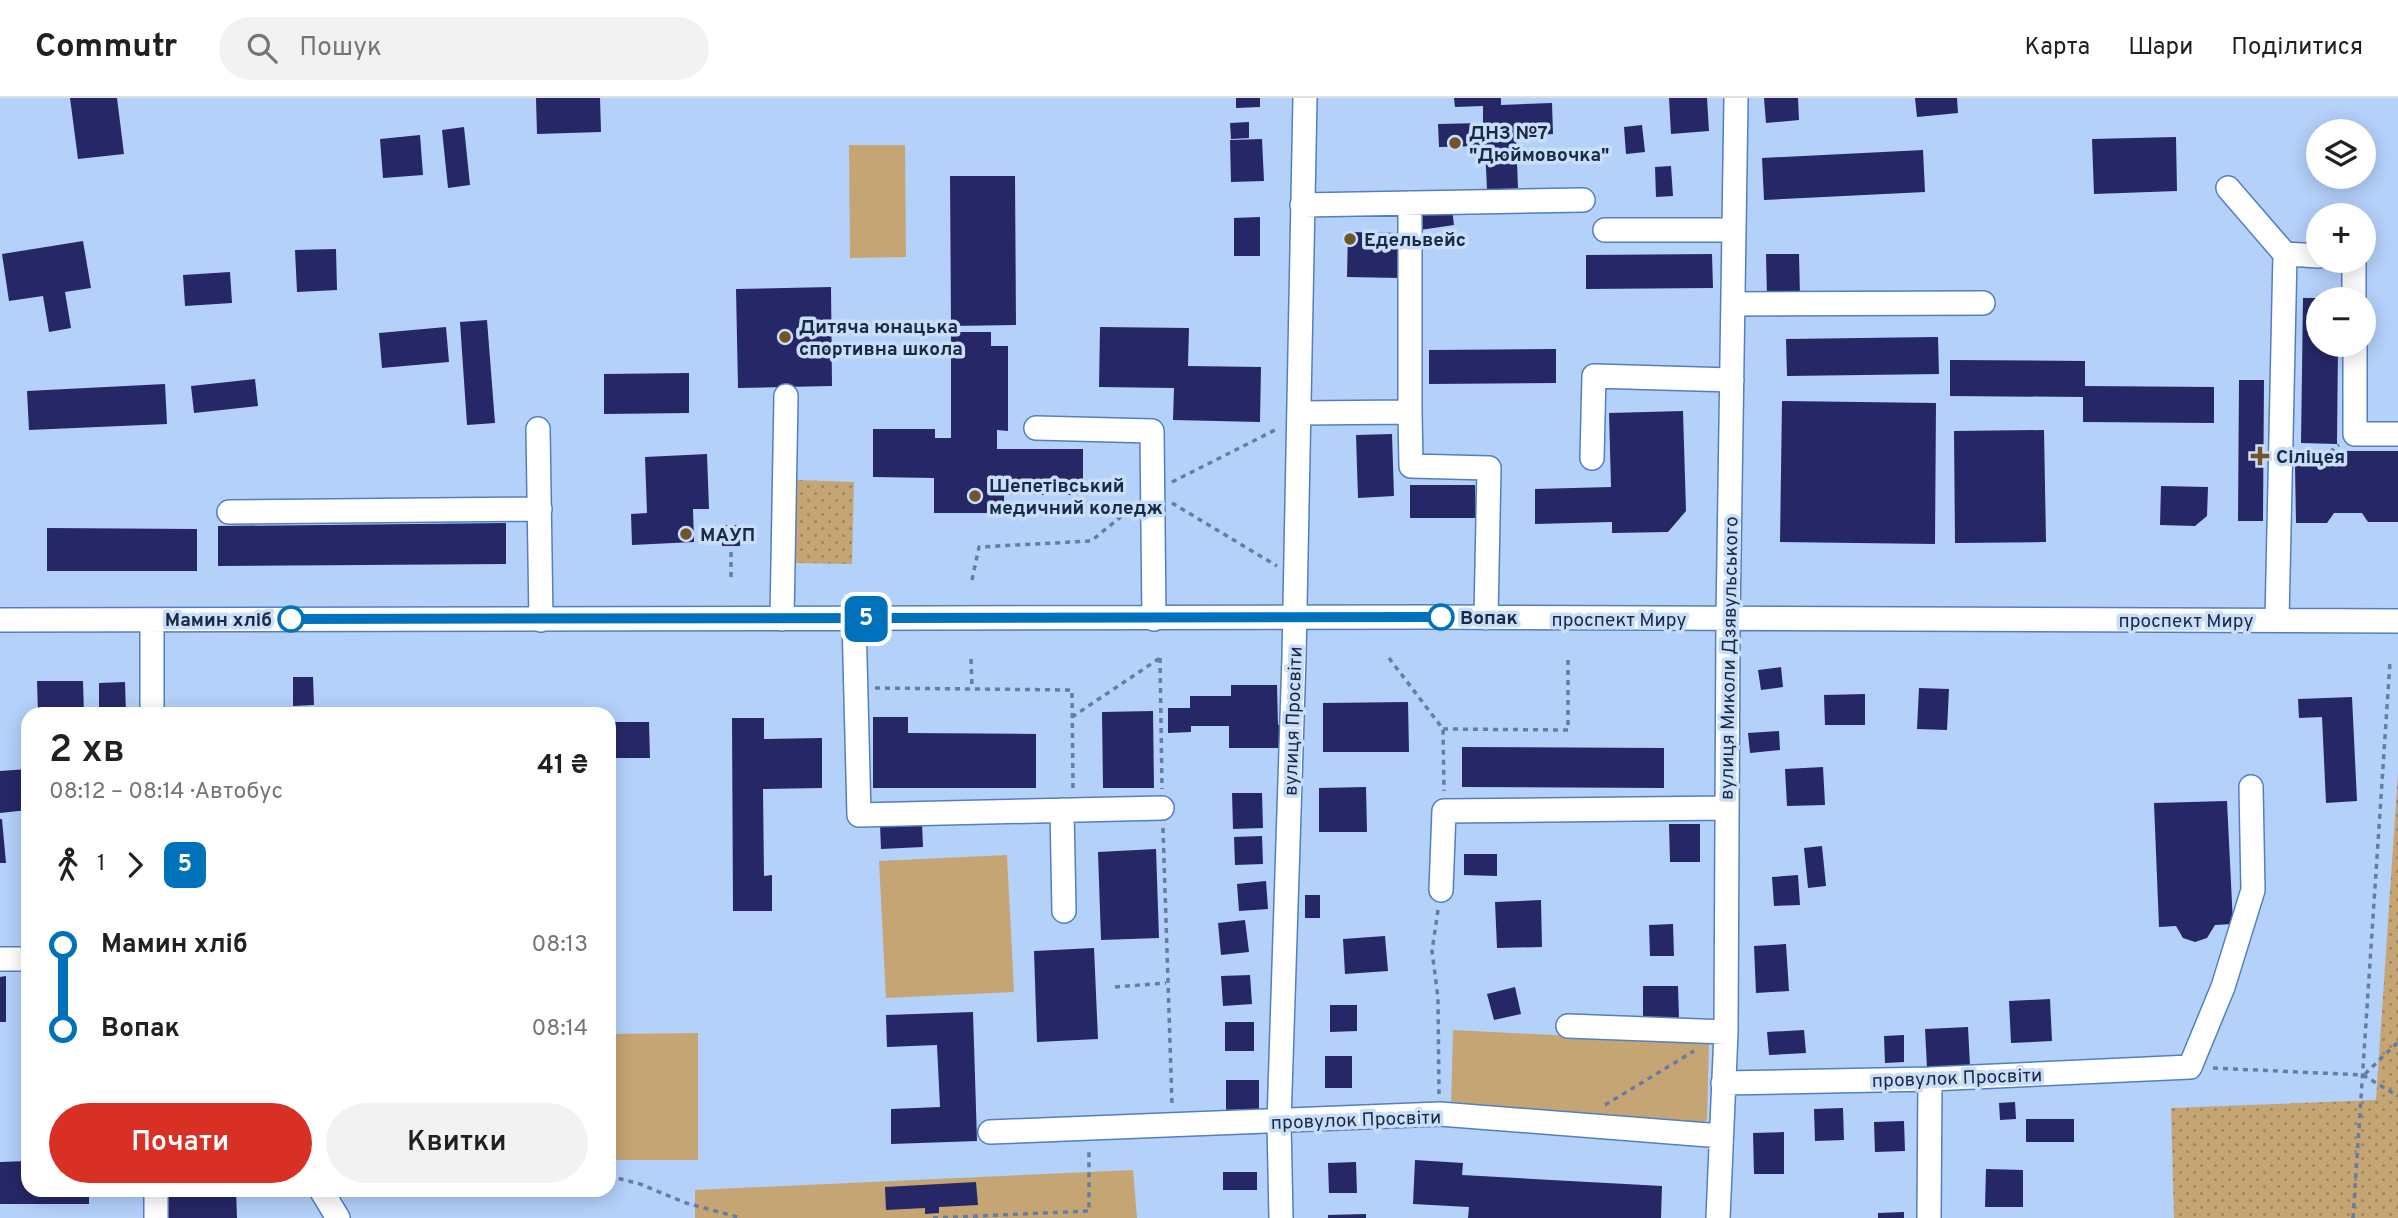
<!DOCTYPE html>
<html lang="uk">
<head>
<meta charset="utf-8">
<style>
	:root { --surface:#fff; --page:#f2f2f2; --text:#202124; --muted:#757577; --line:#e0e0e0; --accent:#d93025 }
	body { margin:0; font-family:Overpass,sans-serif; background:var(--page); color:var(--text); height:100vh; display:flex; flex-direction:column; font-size:26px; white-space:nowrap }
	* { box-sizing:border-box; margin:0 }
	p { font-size:23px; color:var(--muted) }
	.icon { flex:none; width:38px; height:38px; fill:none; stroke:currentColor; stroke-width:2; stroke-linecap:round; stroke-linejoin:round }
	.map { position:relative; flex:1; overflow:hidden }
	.side { position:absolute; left:21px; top:609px; width:595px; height:490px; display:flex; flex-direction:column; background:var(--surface); border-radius:21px; box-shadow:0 4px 18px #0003 }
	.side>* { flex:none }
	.badge { padding:0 14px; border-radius:10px; font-size:24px; line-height:46px }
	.controls { position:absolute; left:2306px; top:21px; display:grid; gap:14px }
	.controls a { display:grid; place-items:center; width:70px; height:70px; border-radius:50%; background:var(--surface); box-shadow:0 4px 18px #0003; font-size:35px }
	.map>.badge { position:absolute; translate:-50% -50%; box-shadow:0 0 0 4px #fff }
	.legs { display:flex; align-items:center; gap:10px; height:77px; padding:0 28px; font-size:23px }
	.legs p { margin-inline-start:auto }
	.head { display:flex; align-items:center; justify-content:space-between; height:119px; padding:0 28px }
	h1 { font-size:38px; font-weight:600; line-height:52px }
	.primary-button { display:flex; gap:14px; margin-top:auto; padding:14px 28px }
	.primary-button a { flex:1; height:80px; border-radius:42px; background:var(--accent); color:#fff; font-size:28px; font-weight:600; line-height:80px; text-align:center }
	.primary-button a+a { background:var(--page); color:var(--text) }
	ul { padding:0 28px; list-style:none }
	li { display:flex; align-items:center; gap:24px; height:84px; font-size:26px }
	li i { display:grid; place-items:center; width:10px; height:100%; margin:0 9px; background:currentColor }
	li i::after { content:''; width:18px; height:18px; margin:-9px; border:5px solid; border-radius:50%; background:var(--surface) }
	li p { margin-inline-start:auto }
	li:first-child i { background:linear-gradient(#0000 50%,currentColor 0) }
	li:last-child i { background:linear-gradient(currentColor 50%,#0000 0) }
	header { display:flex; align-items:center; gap:42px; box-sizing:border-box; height:98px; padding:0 35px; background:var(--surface); border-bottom:2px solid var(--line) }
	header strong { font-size:33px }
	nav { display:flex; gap:38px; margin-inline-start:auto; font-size:24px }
	.search { width:490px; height:63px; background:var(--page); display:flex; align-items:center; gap:18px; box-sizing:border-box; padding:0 24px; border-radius:38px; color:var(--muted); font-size:26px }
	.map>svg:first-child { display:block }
	.park { fill:url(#park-dots) }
	.pitch { fill:#c6a574 }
	.building { fill:#262767 }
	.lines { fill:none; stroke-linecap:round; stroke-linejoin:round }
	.minor-casing { stroke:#537fbf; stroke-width:26 }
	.path { stroke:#657d9f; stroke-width:3.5; stroke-dasharray:5 5; stroke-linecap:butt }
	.minor { stroke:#fff; stroke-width:23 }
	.line-1-casing { stroke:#fff; stroke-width:16 }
	.line-1 { stroke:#0072bc; stroke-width:10 }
	.poi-dot { fill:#715528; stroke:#caddf9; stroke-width:2.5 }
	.stop-1-dot { fill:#fff; stroke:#0072bc; stroke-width:3.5 }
	.labels { text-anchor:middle; stroke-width:7; stroke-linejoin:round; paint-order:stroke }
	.poi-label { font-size:19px; font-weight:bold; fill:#182b45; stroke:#caddf9; text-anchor:start }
	.stop-label { font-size:19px; font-weight:bold; fill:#182b45; stroke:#caddf9; text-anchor:start }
	.street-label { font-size:19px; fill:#182b45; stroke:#caddf9 }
</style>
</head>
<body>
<header>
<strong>Commutr</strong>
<div class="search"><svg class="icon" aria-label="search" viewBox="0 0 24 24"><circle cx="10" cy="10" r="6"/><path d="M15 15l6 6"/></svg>Пошук</div>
<nav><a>Карта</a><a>Шари</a><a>Поділитися</a></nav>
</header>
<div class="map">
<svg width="2398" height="1120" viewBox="0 0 2398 1120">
	<defs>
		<pattern id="park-dots" width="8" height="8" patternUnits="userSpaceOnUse" patternTransform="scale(1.75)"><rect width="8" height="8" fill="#c6a574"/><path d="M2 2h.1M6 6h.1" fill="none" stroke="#a08761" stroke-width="1.8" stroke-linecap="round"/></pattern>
	</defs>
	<rect width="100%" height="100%" fill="#b4d1fa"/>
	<path class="park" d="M797,382L854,384L852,466L795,465Z
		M2398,675V1120H2174L2171,1010L2376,1002Z"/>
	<path class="pitch" d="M849,47H905L906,159L850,160Z
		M1007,757L1014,894L886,900L879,763Z
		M1453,932L1709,945L1707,1022L1694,1031L1451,1012Z
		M698,935V1062H611L610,936Z
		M1133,1072L1137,1120H695V1092Z"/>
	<path class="building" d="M70,0H117L124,56L78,61Z
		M536,0H600L601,34L537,36Z
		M1236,0H1260V9L1236,10Z
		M1454,0H1501V7L1552,5L1553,36L1516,38L1518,90L1487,92L1485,48L1439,49L1438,26L1483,25V8L1455,9Z
		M1669,0H1707L1709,33L1671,36Z
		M1764,0H1798L1799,22L1766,25Z
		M1915,0H1957L1958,15L1917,19Z
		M1249,24V40L1231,41L1230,25Z
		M1642,27L1645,54L1626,56L1624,29Z
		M464,29L470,87L448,90L442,32Z
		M420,37L423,77L383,80L380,41Z
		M2176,39L2177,93L2094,96L2092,41Z
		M1262,41L1264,83L1231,84L1230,42Z
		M1923,52L1925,94L1764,102L1762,60Z
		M1671,68L1673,98L1656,99L1655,69Z
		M950,78H1015L1016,227L951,228Z
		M1452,111L1454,127L1420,132L1417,115Z
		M1260,119V158H1234V120Z
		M1348,134L1401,135L1400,180L1347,179Z
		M83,143L91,190L65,194L71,230L49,234L43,198L9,203L2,156Z
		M336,151L337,192L297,194L295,152Z
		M1712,156L1713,190L1586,191V157Z
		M1766,156H1799L1800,198L1767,199Z
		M230,174L232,205L185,208L183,177Z
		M831,189L832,288L738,290L736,191Z
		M2303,200H2319V247H2338L2337,346L2301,345Z
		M487,222L495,325L467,327L460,224Z
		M446,229L449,264L382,270L379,235Z
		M1100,229L1189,230L1188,268L1261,269L1260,324L1173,322L1174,290L1099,289Z
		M951,234H991V248H1008V333L997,332V351H1083V397H1004V415H934V380L873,379V331H935V340H951Z
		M1938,239L1939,276L1787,278L1786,241Z
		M1556,251V285L1429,286V252Z
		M1950,262L2085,263V288L2214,289V325L2083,324V299L1950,298Z
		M689,275V315L604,316V276Z
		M255,281L258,308L194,315L191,288Z
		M2239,282H2264L2263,423H2238Z
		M165,286L167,326L29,332L27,293Z
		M1782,303L1936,305L1935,446L1780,444Z
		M1683,313L1686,413L1668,434L1612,435V424L1535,426V391L1611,389L1609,315Z
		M2044,332L2046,444L1955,445L1954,333Z
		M1392,336L1394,398L1358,400L1356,337Z
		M2337,353H2398V424H2368L2362,415H2334L2327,425H2296L2295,368H2337Z
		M707,356L709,411H693L694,444L632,447L631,416L647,415L645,359Z
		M1410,387H1475L1476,420H1410Z
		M2161,388L2208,389L2207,418L2195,428L2160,427Z
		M506,425V466L218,468V428Z
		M723,427H741L740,448H722Z
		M47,430L197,431V473H47Z
		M1781,569L1783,589L1761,592L1758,572Z
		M293,579H313L314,607L293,608Z
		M37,583H83L84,616H38Z
		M125,584L126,616H99V585Z
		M1231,587H1277L1278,627H1283L1284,650H1229V628H1191V634L1168,635V610H1190V598H1231Z
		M1919,590L1949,591L1947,632L1917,631Z
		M1865,596V627H1825L1824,597Z
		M2352,599L2357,703L2326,705L2322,619L2299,620L2298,601Z
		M1408,604L1409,654H1323V605Z
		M1153,613L1154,690H1103L1102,614Z
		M873,619H908V635L1036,636V690H873Z
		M732,620H764V641L822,640V690L763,691L764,778L772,777V813H733Z
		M609,624H649L650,660H609Z
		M1779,633L1780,652L1750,655L1748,635Z
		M1462,649L1664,650V690L1462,689Z
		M1823,669L1825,707L1787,708L1785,671Z
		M28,671V712L0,715V673Z
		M1366,689L1367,734H1319V690Z
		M1232,695H1262L1263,730L1233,731Z
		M2227,703L2233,826L2215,827L2207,840L2195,844L2183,840L2176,828L2159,829L2154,705Z
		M0,721H2L6,765H0Z
		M922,725L923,749L881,751L880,727Z
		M1669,726H1700V764H1670Z
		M1262,738L1263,766L1235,767L1234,739Z
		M1822,748L1826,788L1808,790L1804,750Z
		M1156,751L1159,840L1101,842L1098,754Z
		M1464,756H1497V778L1464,777Z
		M1798,777L1800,807L1774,808L1772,779Z
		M1266,783L1268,811L1239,813L1237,786Z
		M1305,797H1320V820H1305Z
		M1541,802L1542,849L1497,850L1495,804Z
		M1245,822L1249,854L1221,857L1218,825Z
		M1673,826L1674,858H1650L1649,827Z
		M1385,838L1388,873L1345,876L1343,841Z
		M1786,846L1789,893L1756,895L1754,848Z
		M1094,850L1098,941L1037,944L1034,853Z
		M1250,877L1252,906L1223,908L1221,878Z
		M6,878V924H0V879Z
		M1643,888H1678L1679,920H1643Z
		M1515,889L1521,916L1494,922L1487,896Z
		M2050,901L2052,943L2011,945L2009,903Z
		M1330,907H1357V933L1330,934Z
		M973,914L977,1043L891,1046V1011L940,1009L937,947L887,949L886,917Z
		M1225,924H1254V953H1225Z
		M1968,929L1970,968L1927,970L1925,931Z
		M1804,932L1806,955L1769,957L1767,934Z
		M1904,937V964L1885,965L1884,938Z
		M1325,958H1352V990H1325Z
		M1226,982H1259V1011L1226,1012Z
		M2015,1004L2016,1021L2000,1022L1999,1005Z
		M1843,1010L1844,1042L1815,1043L1814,1011Z
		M2026,1021H2074V1044H2026Z
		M1904,1023L1905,1053L1875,1054L1874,1024Z
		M1784,1034V1076H1754L1753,1035Z
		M1415,1062L1463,1065L1462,1077L1662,1088L1661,1120H1468L1469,1109L1413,1106Z
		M28,1063V1092H89V1106H0V1064Z
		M1356,1064L1357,1095H1329L1328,1065Z
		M1986,1071L2023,1072V1109H1985Z
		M1223,1074H1257V1092H1223Z
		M976,1084L978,1107L939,1109V1115L925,1116V1110L886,1112L885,1089Z
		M163,1092H236L237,1120H164Z
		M1904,1114V1120H1878V1115Z
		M1366,1116V1120H1328V1117Z"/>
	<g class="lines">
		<g class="minor-casing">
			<path id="minor" d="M2228,90L2285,156
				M1410,105V314
				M1302,107L1583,102
				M1605,132H1734
				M2354,163V201
				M1733,206L1983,205
				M2355,247V336H2398
				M1299,315L1410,314L1411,368L1489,370L1486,520
				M1036,330L1152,333L1154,521
				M538,331L541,522
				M1592,360L1594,278L1732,282
				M229,414L540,411
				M782,521L786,298
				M854,521L859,717L1162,710
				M0,522L1430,519L2398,523
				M2277,522L2285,156L2319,158
				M152,616V522
				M1062,712L1064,813
				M1441,792L1444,713L1727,710
				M0,861H28
				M1568,928L1726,934
				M1723,985L1930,981L2190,969L2223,889L2253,792L2251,689
				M990,1034L1440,1016L1721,1038
				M156,1092V1120
				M321,1092L338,1120
				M1281,1120L1279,1024L1294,559L1305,0
				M1718,1120L1726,934L1728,522L1736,0
				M1929,1120L1930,981"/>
		</g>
		<path class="path" d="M2300,358L2331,353L2339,347
			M1172,384L1277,331
			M1172,405L1277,468
			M731,454V484
			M972,482L979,449L1091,443L1133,409
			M1160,560L1162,691
			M1389,560L1443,631L1444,693
			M971,561L972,590
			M875,590L1072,592L1073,691
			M1072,619L1160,560
			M1443,631L1568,632V560
			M1163,730L1172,1006
			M1438,812L1432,853L1438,900L1439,996
			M1115,889L1166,885
			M2213,970L2363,977L2398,998
			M2365,976L2398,944
			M1605,1007L1694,953
			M609,1078L640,1086L686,1105L741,1120
			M933,1120L1089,1113V1051
			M2353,1120L2390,564"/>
		<use href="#minor" class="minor"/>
	</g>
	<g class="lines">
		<g class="line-1-casing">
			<path id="line-1" d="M291,521L1441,519"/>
		</g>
		<use href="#line-1" class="line-1"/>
	</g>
	<g class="poi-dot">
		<circle cx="1455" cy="45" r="7"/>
		<circle cx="1350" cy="141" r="7"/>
		<circle cx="785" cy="239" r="7"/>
		<path d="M2256.5 347.5h7v7h7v7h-7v7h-7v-7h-7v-7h7z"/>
		<circle cx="975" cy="398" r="7"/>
		<circle cx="686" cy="436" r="7"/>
	</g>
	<g class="stop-1-dot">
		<circle cx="1441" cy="519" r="12"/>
		<circle cx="291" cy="521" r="12"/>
	</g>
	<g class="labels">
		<g class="poi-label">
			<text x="1469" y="41">ДНЗ №7<tspan x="1469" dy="22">"Дюймовочка"</tspan></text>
			<text x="1364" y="148">Едельвейс</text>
			<text x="799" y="235">Дитяча юнацька<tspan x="799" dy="22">спортивна школа</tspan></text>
			<text x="2276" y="365">Сіліцея</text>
			<text x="989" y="394">Шепетівський<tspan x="989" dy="22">медичний коледж</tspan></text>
			<text x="700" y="443">МАУП</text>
		</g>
		<g class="stop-label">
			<text x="1460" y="526">Вопак</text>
			<text x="272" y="528" text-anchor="end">Мамин хліб</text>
		</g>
		<g class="street-label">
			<text x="1619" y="528">проспект Миру</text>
			<text x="2186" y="529">проспект Миру</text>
			<text transform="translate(1728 560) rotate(-89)" y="7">вулиця Миколи Дзявульського</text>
			<text transform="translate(1292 623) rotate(-88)" y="7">вулиця Просвіти</text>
			<text transform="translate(1957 979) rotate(-2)" y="7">провулок Просвіти</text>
			<text transform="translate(1356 1021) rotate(-2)" y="7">провулок Просвіти</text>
		</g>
	</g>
</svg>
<div class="controls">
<a><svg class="icon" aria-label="layers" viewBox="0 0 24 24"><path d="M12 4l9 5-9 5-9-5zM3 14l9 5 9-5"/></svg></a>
<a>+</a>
<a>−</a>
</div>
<b class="badge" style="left:866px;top:521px;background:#0072bc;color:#fff">5</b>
<section class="side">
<div class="head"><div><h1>2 хв</h1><p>08:12 – 08:14 · Автобус</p></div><b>41 ₴</b></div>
<div class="legs"><svg class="icon" aria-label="walk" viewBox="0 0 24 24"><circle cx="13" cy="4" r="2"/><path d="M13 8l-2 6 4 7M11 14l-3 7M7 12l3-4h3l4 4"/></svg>1<svg class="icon" aria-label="forward" viewBox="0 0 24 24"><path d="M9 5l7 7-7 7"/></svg><b class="badge" style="background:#0072bc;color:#fff">5</b></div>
<ul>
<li><i style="color:#0072bc"></i><b>Мамин хліб</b><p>08:13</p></li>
<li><i style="color:#0072bc"></i><b>Вопак</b><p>08:14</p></li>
</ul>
<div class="primary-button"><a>Почати</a><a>Квитки</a></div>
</section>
</div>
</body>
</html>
